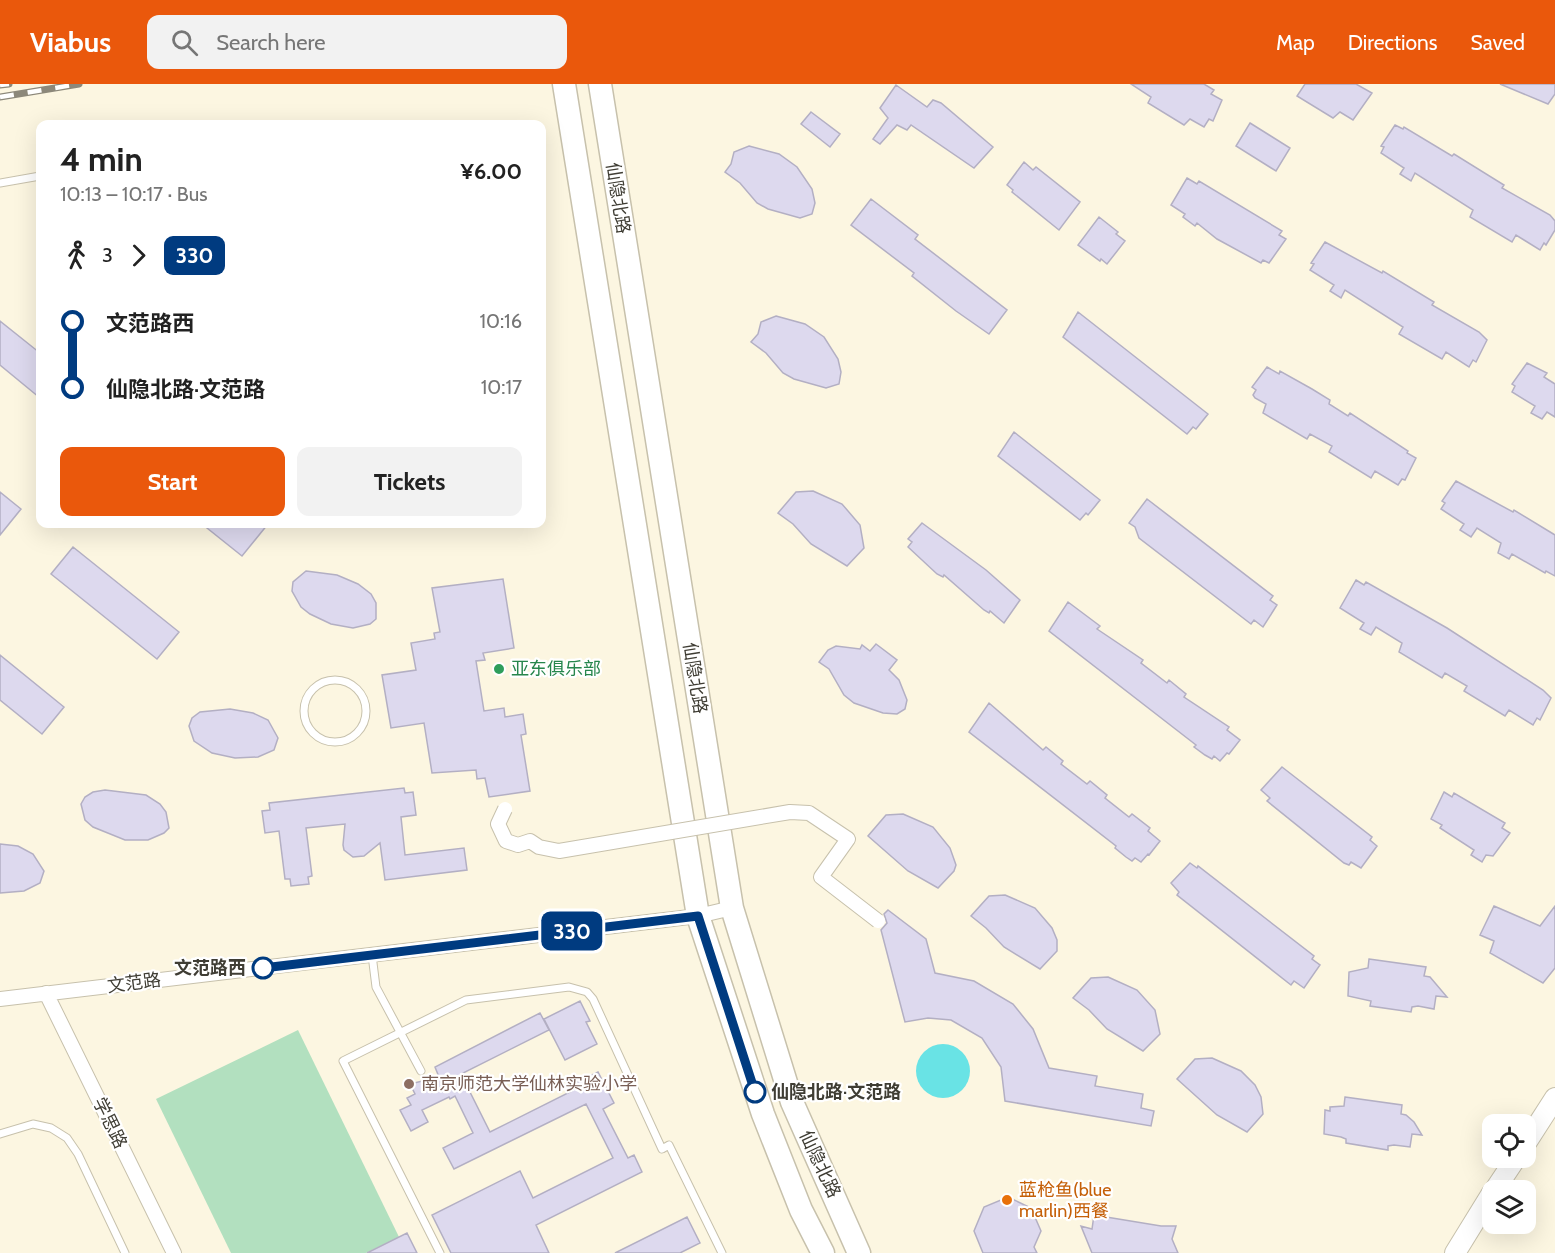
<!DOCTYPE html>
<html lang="en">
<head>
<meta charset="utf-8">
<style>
	:root { --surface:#fff; --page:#f2f2f2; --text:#222; --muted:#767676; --accent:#ea580c }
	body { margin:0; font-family:Cabin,"Noto Sans SC",sans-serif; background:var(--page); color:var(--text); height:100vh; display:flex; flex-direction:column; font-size:22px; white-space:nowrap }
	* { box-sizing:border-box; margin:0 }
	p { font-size:20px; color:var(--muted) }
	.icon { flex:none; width:33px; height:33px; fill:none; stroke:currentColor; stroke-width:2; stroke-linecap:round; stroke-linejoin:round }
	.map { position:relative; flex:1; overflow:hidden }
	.side { position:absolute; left:36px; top:36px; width:510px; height:408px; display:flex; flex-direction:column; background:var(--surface); border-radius:12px; box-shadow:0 6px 24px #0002 }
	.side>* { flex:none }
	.badge { padding:0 12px; border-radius:9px; font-size:21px; line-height:39px }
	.buttons { position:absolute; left:1482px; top:1030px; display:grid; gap:12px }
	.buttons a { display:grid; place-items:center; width:54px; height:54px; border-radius:12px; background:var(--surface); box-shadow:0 6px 24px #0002; font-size:30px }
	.map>.badge { position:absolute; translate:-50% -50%; box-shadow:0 0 0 3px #fff }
	.legs { display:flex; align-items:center; gap:9px; height:66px; padding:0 24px; font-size:20px }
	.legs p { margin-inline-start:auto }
	.overview { display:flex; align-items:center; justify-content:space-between; height:102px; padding:0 24px }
	h1 { font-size:33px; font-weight:800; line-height:45px }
	.button { display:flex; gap:12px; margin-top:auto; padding:12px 24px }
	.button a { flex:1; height:69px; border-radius:12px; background:var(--accent); color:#fff; font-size:24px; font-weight:800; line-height:69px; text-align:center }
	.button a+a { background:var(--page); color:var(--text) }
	ul { padding:0 24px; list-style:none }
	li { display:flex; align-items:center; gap:21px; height:66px; font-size:22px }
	li i { display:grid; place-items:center; width:9px; height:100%; margin:0 8px; background:currentColor }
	li i::after { content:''; width:15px; height:15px; margin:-8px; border:4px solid; border-radius:50%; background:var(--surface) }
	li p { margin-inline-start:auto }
	li:first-child i { background:linear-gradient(#0000 50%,currentColor 0) }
	li:last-child i { background:linear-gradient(currentColor 50%,#0000 0) }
	header { display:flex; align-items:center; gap:36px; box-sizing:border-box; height:84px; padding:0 30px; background:var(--accent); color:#fff }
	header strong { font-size:28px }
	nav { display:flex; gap:33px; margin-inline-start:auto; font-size:21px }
	.search { width:420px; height:54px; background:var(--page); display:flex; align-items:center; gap:15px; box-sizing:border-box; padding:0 21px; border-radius:12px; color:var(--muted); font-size:22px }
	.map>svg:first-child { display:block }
	.green { fill:#b2e0bf }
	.water { fill:#69e3e5 }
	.building { fill:#ddd9ee; stroke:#b3afc3; stroke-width:1.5 }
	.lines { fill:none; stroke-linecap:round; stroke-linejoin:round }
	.lane-casing { stroke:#c7c1ac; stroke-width:9 }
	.street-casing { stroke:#c7c1ac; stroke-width:16 }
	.secondary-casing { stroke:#c7c1ac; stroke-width:22 }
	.primary-casing { stroke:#c7c1ac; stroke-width:25 }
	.lane { stroke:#fff; stroke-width:7 }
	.street { stroke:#fff; stroke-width:14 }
	.secondary { stroke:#fff; stroke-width:20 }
	.primary { stroke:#fff; stroke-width:22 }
	.rail-casing { stroke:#8c887a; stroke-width:7 }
	.rail { stroke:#fff; stroke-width:4.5; stroke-dasharray:14; stroke-linecap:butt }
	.street-bridge-casing { stroke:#c7c1ac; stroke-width:16; stroke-linecap:butt }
	.street-bridge { stroke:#fff; stroke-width:14 }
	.line-1-casing { stroke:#fff; stroke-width:14 }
	.line-1 { stroke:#003b80; stroke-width:9 }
	.leisure-dot { fill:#2e9e5b; stroke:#fff; stroke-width:2 }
	.stop-1-dot { fill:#fff; stroke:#003b80; stroke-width:3 }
	.education-dot { fill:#8d6e63; stroke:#fff; stroke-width:2 }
	.food-dot { fill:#e8710a; stroke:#fff; stroke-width:2 }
	.labels { text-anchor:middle; stroke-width:4.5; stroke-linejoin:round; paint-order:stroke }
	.street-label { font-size:18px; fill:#3f3d34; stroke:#fff }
	.leisure-label { font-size:18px; fill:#27864d; stroke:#fff; text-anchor:start }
	.stop-label { font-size:18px; font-weight:bold; fill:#3f3d34; stroke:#fff; text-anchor:end }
	.education-label { font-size:18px; fill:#785e54; stroke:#fff; text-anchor:start }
	.food-label { font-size:18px; fill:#c56008; stroke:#fff; text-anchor:start }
</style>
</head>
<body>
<header>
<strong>Viabus</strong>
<div class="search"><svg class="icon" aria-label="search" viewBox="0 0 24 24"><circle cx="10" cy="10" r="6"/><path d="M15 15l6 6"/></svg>Search here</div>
<nav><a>Map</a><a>Directions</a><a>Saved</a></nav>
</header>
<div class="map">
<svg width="1555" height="1169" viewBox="0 0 1555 1169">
	<rect width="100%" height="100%" fill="#fcf6e1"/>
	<path class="green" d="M298,946L399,1153L366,1169H231L156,1015Z"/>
	<path class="water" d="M916 987a27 27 0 1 1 54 0a27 27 0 1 1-54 0Z"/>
	<path class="building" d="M1131,0H1204L1214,6L1211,10L1222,16L1213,37L1209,35L1204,43L1190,35L1184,41L1148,19L1151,13Z
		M1305,0H1356L1372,9L1353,36L1340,28L1333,34L1297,12Z
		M1500,0H1555V10L1548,20Z
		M896,1L927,23L933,16L941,19L993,63L974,84L911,41L907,46L897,41L880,60L873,55L888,34L880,24Z
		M811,28L840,50L830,63L801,40Z
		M1250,39L1290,64L1276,87L1236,62Z
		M1395,41L1403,45L1404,43L1452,72L1454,70L1504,101L1502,104L1550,131L1555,137V146L1546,161L1544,159L1540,166L1516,151L1512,158L1470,133L1473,126L1415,89L1411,97L1400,90L1404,84L1381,69L1384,63L1381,62Z
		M749,62L779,70L797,83L812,105L815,119L812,130L800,134L768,125L757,119L740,99L725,88L731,80L734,68Z
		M1024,78L1033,86L1036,83L1080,118L1059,146L1012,108L1013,106L1007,101Z
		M1187,94L1197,100L1199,97L1282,147L1279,151L1286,155L1269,179L1263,176L1261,179L1217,155L1197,139L1195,142L1183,133L1185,130L1171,121Z
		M871,115L918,151L915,155L1007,226L989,250L956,227L912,192L914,189L851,141Z
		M1099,133L1118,148L1116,150L1125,157L1107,180L1101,175L1100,177L1078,161Z
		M1325,158L1382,189L1383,187L1434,218L1432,221L1479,248L1487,256L1476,278L1473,276L1469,283L1446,268L1442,275L1399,250L1403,243L1345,206L1341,214L1330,207L1334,201L1310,186L1314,180L1311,179Z
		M1078,228L1208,330L1196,345L1193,343L1187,350L1063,253Z
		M776,232L805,240L824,253L838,275L841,288L839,300L826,304L794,295L783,289L766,269L751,258L758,250L761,238Z
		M0,237L40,269V314L0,281Z
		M1527,279L1547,289L1544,293L1555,300V333L1547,328L1542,335L1531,329L1535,322L1512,308L1515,302L1512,300Z
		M1267,283L1279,290L1280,287L1312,305L1330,316L1329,320L1348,332L1350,329L1408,367L1407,369L1416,374L1405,396L1402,395L1398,401L1375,387L1371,394L1329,368L1332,362L1310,350L1307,355L1263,329L1266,320L1255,314L1253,311L1256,306L1252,303Z
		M1014,348L1100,416L1088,431L1086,429L1080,436L998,372Z
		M1456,397L1513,428L1514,426L1555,451V492L1546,487L1545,489L1512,470L1509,475L1498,469L1501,459L1477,444L1471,453L1460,446L1464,440L1441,425L1445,419L1442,417Z
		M813,407L842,420L860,441L864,464L847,482L811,460L793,440L778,429L796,408Z
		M0,408L21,425L0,451Z
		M1147,415L1273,512L1270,516L1277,521L1263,543L1254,536L1251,540L1139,454L1135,443L1129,439Z
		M922,439L986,486L1020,516L1004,539L990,527L989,529L984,526L944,491L943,493L937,490L908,463L912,458L908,455Z
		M202,440H268L242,472Z
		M73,463L179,548L157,575L51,490Z
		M306,487L337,491L358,500L371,510L376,519V535L370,540L353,544L331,540L310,530L301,523L292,507L293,498Z
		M503,495L514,564L483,569L485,576L476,577L484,627L504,624L505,633L523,630L526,650L521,651L530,707L489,713L485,694L477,695L476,686L432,689L424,639L391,644L382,591L416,586L411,559L435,555L434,549L440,548L432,504Z
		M1356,496L1364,501L1366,498L1447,544L1543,606L1551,614L1540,636L1537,634L1533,641L1509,626L1505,632L1464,607L1467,602L1445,589L1442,594L1399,568L1402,559L1376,543L1371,551L1360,545L1364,539L1340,524Z
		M1068,518L1100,542L1097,545L1143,576L1141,579L1167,599L1169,596L1186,610L1184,613L1229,643L1227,646L1240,656L1229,670L1227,669L1220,677L1214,672L1212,675L1205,671L1194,663L1196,661L1049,547Z
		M876,560L897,576L889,586L899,596L907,616L905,625L897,630L883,629L854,619L844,611L829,585L819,578L828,566L836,562L860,565L862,561L870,567Z
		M0,571L64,623L42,650L0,616Z
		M989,619L1043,666L1046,663L1063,677L1061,680L1087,700L1090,697L1107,711L1105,714L1129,733L1132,730L1150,744L1148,747L1160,757L1149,771L1148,770L1141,778L1135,774L1132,777L1126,773L1115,764L1116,762L969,648Z
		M230,625L253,629L268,636L278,654L274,666L258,673L235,674L212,669L194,657L189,642L192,634L200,628Z
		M1282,683L1372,753L1370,756L1377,762L1361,784L1351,778L1349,781L1344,779L1267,717L1270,714L1261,706Z
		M404,704L405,709L413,708L416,731L401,733L405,771L464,764L467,786L385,796L380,759L364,772L353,773L344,766L343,761L345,740L306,744L312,792L308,793L309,800L291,802L290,795H285L279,747L265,749L262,727L270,726L269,719Z
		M105,706L146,711L160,720L166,728L169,744L164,749L148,756H125L93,743L85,736L81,720L85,713L93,708Z
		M1444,708L1452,713L1454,709L1505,739L1502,744L1510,749L1493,772L1486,771L1482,778L1471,771L1474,766L1440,744L1442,741L1431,735Z
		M903,730L933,743L950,764L956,781L954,787L938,804L908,787L868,752L886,731Z
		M0,760L18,762L33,770L44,787L40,799L24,807L0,809Z
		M1190,779L1197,784L1198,782L1314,872L1312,875L1320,881L1304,904L1294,897L1291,901L1177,811L1179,808L1171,799Z
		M1005,811L1035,824L1052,844L1057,856V867L1040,885L1004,863L986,844L971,832L989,812Z
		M1494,822L1540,842L1555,822V884L1543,899L1490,869L1494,857L1480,851Z
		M888,826L926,855L935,889L974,897L1013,920L1033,945L1049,984L1097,992L1095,1002L1143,1010L1141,1024L1154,1027L1151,1042L1005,1017L1001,983L982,954L951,936L928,934L905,938L881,846L887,839L884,830Z
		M1369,875L1426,883L1424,892L1430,893L1447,913L1436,912L1434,925L1418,922L1412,923L1411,928L1370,922L1371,917L1348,912L1349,888L1368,884Z
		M1108,893L1137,906L1155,926L1160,950L1143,967L1107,945L1089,926L1073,914L1091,894Z
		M580,917L590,937L586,938L597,960L565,976L544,935Z
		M540,929L549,946L461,990L490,1048L572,1007L569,1002L598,988L614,1019L603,1025L628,1074L634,1071L642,1088L536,1141L549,1169H451L432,1131L520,1087L533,1114L613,1074L586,1020L454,1085L443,1064L473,1049L455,1012L450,1015L449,1013L422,1026L428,1038L411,1047L400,1026L411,1021L407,1014L415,1010L410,1000L439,993L435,983Z
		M1212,974L1241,987L1255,1001L1261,1013L1263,1030L1247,1048L1217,1031L1177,995L1195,975Z
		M1345,1013L1402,1021L1401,1030L1406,1031L1414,1038L1422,1051L1412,1050L1410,1063L1394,1061L1388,1062V1066L1346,1059V1055L1341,1053L1324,1050L1325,1026L1330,1027V1023L1344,1022Z
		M1008,1113L1031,1124L1041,1147L1034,1163L1037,1169H983L974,1147L984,1123Z
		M1094,1131L1161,1142H1176L1172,1155L1178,1169H1092L1081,1142L1092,1145Z
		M687,1133L700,1159L680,1169H615Z
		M407,1149L417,1169H367Z"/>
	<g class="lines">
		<g class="lane-casing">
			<path id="lane" d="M0,99L40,92
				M304 627a31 31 0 1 1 62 0a31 31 0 1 1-62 0Z
				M372,871L376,903L421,987
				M0,1050L33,1040L51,1044L67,1054L78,1070L125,1169
				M440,1169L343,977L466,916L569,903L587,908L593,915L662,1065L669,1061L722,1169"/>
		</g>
		<g class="street-casing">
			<path id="street" d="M46,909L174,1169
				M0,915L698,832L732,824"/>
		</g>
		<g class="secondary-casing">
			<path id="secondary" d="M1526,1059L1555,1014
				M1494,1107L1516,1074
				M1455,1169L1492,1109"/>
		</g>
		<g class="primary-casing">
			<path id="primary" d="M564,0L698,832L763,1030L801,1126L823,1169
				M600,0L732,824L792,1018L859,1169"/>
		</g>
		<use href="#lane" class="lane"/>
		<use href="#street" class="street"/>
		<use href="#secondary" class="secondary"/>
		<use href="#primary" class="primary"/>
		<g class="rail-casing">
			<path id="rail" d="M0,1L9,0
				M0,13L79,0"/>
		</g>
		<use href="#rail" class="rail"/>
		<g class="street-bridge-casing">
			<path id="street-bridge" d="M505,725L498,740L506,757L518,761L530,757L539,763L559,767L790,728L809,729L848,755L821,793L878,837"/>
		</g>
		<use href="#street-bridge" class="street-bridge"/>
	</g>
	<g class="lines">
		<g class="line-1-casing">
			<path id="line-1" d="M263,884L698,832L755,1008"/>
		</g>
		<use href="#line-1" class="line-1"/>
	</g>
	<circle class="leisure-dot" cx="499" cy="585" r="6"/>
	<g class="stop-1-dot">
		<circle cx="263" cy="884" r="10"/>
		<circle cx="755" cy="1008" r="10"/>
	</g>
	<circle class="education-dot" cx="409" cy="1000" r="6"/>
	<circle class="food-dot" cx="1007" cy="1116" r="6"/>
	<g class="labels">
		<g class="street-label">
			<text transform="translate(618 114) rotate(81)" y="6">仙隐北路</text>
			<text transform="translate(695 594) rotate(81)" y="6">仙隐北路</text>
			<text transform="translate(134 899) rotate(-7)" y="6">文范路</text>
			<text transform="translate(110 1039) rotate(64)" y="6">学思路</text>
			<text transform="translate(820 1080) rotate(65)" y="6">仙隐北路</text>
		</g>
		<g class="leisure-label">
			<text x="511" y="591">亚东俱乐部</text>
		</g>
		<g class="stop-label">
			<text x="246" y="890">文范路西</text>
			<text x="771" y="1014" text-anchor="start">仙隐北路·文范路</text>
		</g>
		<g class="education-label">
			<text x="421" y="1006">南京师范大学仙林实验小学</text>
		</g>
		<g class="food-label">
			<text x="1019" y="1112">蓝枪鱼(blue<tspan x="1019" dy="21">marlin)西餐</tspan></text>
		</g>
	</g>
</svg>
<div class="buttons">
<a><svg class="icon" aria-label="locate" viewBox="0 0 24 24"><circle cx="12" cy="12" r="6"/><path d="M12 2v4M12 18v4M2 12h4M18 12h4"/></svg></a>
<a><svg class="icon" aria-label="layers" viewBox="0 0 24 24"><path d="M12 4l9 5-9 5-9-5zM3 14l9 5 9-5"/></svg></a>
</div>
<b class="badge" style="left:572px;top:847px;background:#003b80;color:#fff">330</b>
<section class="side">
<div class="overview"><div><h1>4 min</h1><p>10:13 – 10:17 · Bus</p></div><b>¥6.00</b></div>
<div class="legs"><svg class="icon" aria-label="walk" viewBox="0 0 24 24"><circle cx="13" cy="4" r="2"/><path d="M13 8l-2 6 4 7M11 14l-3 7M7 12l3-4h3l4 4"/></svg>3<svg class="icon" aria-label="forward" viewBox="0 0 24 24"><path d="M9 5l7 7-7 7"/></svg><b class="badge" style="background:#003b80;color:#fff">330</b></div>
<ul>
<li><i style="color:#003b80"></i><b>文范路西</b><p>10:16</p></li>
<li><i style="color:#003b80"></i><b>仙隐北路·文范路</b><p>10:17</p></li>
</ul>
<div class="button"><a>Start</a><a>Tickets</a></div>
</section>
</div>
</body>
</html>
